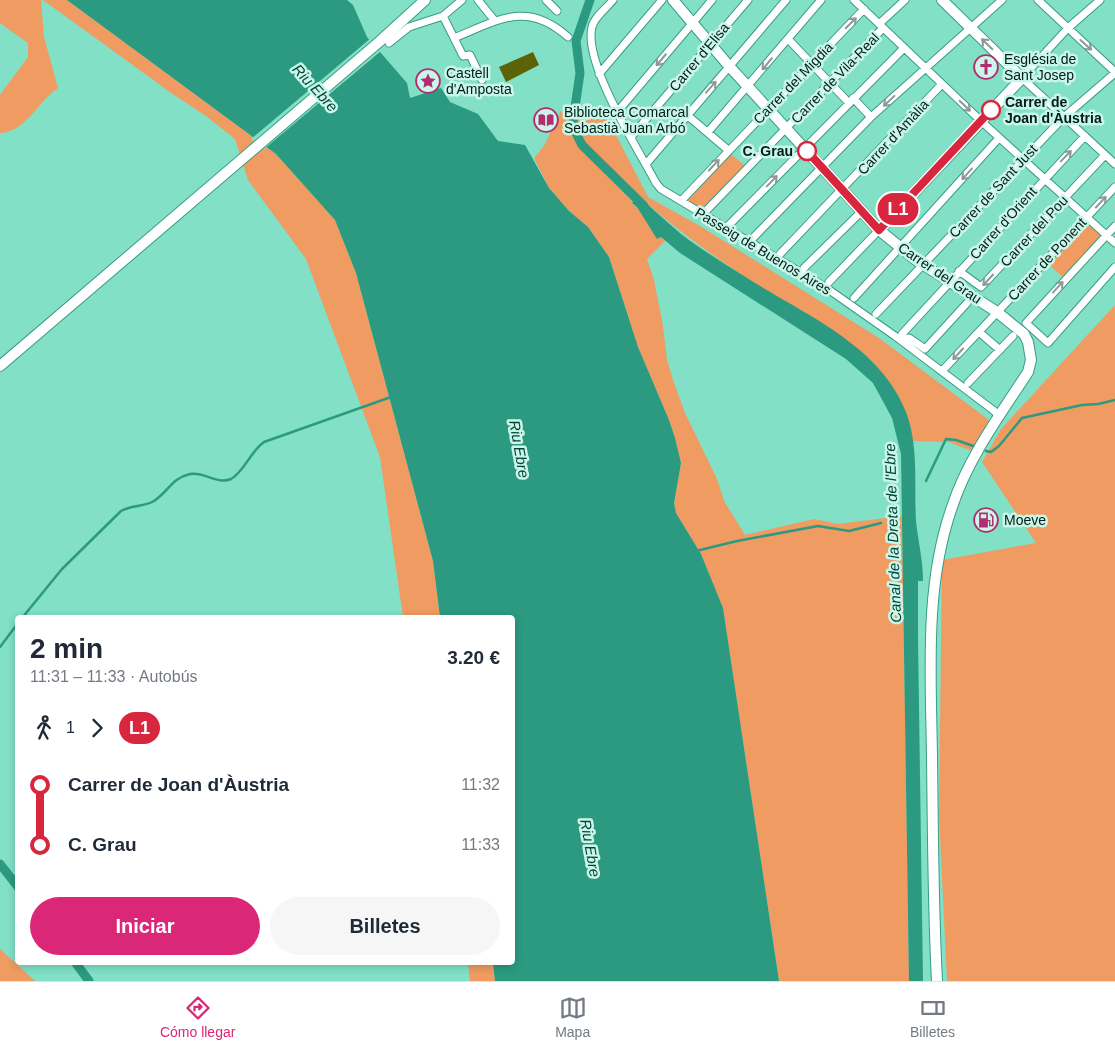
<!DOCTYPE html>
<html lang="es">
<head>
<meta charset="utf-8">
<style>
	:root { --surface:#fff; --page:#f6f6f7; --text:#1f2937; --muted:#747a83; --line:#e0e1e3; --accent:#db2777 }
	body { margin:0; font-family:Arial,sans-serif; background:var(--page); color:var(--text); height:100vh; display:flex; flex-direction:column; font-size:19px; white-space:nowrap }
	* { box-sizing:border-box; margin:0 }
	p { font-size:16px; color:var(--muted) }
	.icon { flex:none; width:28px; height:28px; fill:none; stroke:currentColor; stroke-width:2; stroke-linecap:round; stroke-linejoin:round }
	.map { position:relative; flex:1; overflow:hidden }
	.drawer { position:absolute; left:15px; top:615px; width:500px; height:350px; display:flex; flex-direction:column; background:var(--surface); border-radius:5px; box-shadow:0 2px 8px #0003 }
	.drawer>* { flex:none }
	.badge { padding:0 10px; border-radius:16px; font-size:18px; line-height:32px }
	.map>.badge { position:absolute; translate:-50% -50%; box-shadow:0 0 0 2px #fff }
	.legs { display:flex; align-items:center; gap:8px; height:55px; padding:0 15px; font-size:16px }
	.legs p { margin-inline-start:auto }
	.overview { display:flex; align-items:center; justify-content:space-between; height:85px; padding:0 15px }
	h1 { font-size:28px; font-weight:700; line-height:38px }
	.primary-button { display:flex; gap:10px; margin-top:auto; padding:10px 15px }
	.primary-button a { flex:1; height:58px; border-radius:30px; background:var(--accent); color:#fff; font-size:20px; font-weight:700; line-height:58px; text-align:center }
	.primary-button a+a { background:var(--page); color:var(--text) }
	ul { padding:0 15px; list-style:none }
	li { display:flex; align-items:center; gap:18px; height:60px; font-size:19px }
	li i { display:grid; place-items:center; width:8px; height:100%; margin:0 6px; background:currentColor }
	li i::after { content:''; width:12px; height:12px; margin:-6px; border:4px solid; border-radius:50%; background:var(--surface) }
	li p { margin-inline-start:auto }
	li:first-child i { background:linear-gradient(#0000 50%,currentColor 0) }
	li:last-child i { background:linear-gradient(currentColor 50%,#0000 0) }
	.tab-bar { display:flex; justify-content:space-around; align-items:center; height:70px; border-top:1px solid var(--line); background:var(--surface); font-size:14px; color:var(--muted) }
	.tab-bar a { display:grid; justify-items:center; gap:2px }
	.tab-bar .active { color:var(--accent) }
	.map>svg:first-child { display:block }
	.green { fill:#ef9b61 }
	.water { fill:#2b9a81 }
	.pier { fill:#81e0c6 }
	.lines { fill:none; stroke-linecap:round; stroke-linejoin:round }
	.stream { stroke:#2b9a81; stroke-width:2.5 }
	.canal { stroke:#2b9a81; stroke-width:9 }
	.building { fill:#5c6206 }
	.street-casing { stroke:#399c84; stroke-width:9 }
	.secondary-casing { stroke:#399c84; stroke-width:12 }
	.street { stroke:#fff; stroke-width:7 }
	.secondary { stroke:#fff; stroke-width:10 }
	.oneway { stroke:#8c9996 }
	.line-1-casing { stroke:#fff; stroke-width:11 }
	.line-1 { stroke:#d7263d; stroke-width:8 }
	.stop-1-dot { fill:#fff; stroke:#d7263d; stroke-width:2.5 }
	.labels { text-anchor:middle; stroke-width:5; stroke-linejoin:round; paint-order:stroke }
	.street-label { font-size:14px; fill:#001d16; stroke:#caf6e9 }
	.poi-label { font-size:14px; fill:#001d16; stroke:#caf6e9; text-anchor:start }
	.stop-label { font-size:14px; font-weight:bold; fill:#001d16; stroke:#caf6e9; text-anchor:start }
	.water-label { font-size:15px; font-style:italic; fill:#024437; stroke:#caf6e9 }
</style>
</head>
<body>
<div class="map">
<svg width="1115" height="981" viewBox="0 0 1115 981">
	<rect width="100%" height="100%" fill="#81e0c6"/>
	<path class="green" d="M0,0H41L44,37L58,88C38,101 26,132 0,133V95L28,57V43L0,23Z
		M43,0H67L276,154L335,220L356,273L433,561L440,617H403L380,457L306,259L248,180L235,139L206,116L174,95Z
		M561,111L586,121L604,112L648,197L700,226L879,338L989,420L972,451L949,442L913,441C900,355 810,319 745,277C707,252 673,226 639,197L632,204L637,207L658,239L661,236L665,241L647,259L654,280L663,326L667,360L674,383L685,413L717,479L724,501L745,535L814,519L838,524L902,516L909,981H779L723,609L701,554L676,513L674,503L681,463L675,438L669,420L638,347L609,257L588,227L569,211L549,188L534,158L544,146Z
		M730,153L745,166L702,210L687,200Z
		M1087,221L1103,235L1064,278L1047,263Z
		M1115,305V981H947L939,817L942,560L1036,543L982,462L1001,429Z
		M0,949L35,981H0Z
		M468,963H493L495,981H470Z"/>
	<path class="water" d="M67,0H347L353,5L367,37L407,83L410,98L441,88L450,102L478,114L498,141L525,145L549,188L569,211L588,227L609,257L638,347L669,420L675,438L681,463L674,503L676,513L701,554L723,608L779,981H495L493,963L512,962V618L440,617L433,561L356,273L335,220L276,154Z
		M638,196C653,209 667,222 681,234C701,249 723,263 744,276C801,313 880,344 906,412C919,446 914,486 916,521C918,541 923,560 923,581H918V638L923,981H909L901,454L892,418L873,383L846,359L680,253L661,237L657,239L637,207L632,203Z"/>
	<path class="pier" d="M371,38L381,51L264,149L251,139Z"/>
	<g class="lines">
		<path class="stream" d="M986,451L991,452L999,446L1022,418L1082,405L1098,404L1115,400
			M926,481L946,439L956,440L976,447
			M696,551L737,541L818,526L849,531L881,523
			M22,618L62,569L121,511C131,505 144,507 154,501C168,492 172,478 190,474C204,471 217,485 231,479C244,472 250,452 264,442L391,397
			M0,647L18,623"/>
		<path class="canal" d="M590,0L576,41L580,73L573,121L576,133L582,145L644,206
			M0,864L18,887
			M75,962L89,981"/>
	</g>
	<path class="building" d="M533,52L539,65L506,82L499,67Z"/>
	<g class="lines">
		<g class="street-casing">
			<path id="street" d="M478,0L495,21
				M546,0L557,11
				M613,0C607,8 594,17 592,27C583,63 638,149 656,183L661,189L825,287L895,336L993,410L1000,416
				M854,0L981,121L1115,243
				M1038,0L1115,72
				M1100,0L1068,28L1022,78L1115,164
				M443,16L463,56L470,55L482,80
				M879,24L905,0
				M454,38C498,20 527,0 568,37
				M788,39L849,103
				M389,43L409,27L443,16L462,0
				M599,74L662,0
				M853,98L871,117
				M618,111L712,0
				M687,115L728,150
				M708,132L821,0
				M631,137L748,0
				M646,164L786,0
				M681,201L864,9
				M703,214L883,28
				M1115,226L1026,323L1048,343L1115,267
				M726,228L904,48
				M753,238L871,117L1002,0
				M780,254L942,84
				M804,268L862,211
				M959,271L981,287L1105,155
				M829,282L879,230
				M854,298L999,138
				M876,314L1064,117L1115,73
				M979,332L1000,350
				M902,334L1085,136
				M900,340L909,338L925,349L967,303
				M942,371L1115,187
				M968,383L1013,336"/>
		</g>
		<g class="secondary-casing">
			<path id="secondary" d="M673,0L729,66L879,230L916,260L997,312L1024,334L1028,342L1031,360L1028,372C1000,415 968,458 952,507C924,587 931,674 932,758C933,832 933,907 937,981
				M879,230L1022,78L942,0
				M0,366L379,42L425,0"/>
		</g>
		<use href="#street" class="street"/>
		<use href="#secondary" class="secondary"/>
	</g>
	<defs><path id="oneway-shaft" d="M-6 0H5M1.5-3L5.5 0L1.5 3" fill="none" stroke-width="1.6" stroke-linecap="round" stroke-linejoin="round" transform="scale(1.25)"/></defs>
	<g class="oneway">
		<use href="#oneway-shaft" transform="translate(851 23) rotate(-45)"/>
		<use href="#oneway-shaft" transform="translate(987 44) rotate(-136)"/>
		<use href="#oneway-shaft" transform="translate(1086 45) rotate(42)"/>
		<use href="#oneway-shaft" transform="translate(661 60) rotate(130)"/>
		<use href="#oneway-shaft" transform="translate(767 64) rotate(130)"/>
		<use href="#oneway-shaft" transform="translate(711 87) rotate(-49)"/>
		<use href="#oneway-shaft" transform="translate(889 101) rotate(137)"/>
		<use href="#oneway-shaft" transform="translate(965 106) rotate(44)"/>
		<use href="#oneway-shaft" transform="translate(1066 156) rotate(-46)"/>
		<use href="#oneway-shaft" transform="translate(714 165) rotate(-47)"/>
		<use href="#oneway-shaft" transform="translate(967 174) rotate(132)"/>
		<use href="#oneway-shaft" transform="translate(772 181) rotate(-46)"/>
		<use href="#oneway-shaft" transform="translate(1101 202) rotate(-47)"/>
		<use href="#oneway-shaft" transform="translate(988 280) rotate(133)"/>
		<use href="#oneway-shaft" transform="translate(1058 287) rotate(-48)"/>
		<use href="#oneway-shaft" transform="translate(958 354) rotate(133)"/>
	</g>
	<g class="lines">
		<g class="line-1-casing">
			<path id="line-1" d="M807,151L879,230L991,110"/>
		</g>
		<use href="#line-1" class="line-1"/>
	</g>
	<defs>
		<g id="church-ring" transform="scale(1.25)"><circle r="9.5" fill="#caf6e9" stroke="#b22c70" stroke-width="1.5"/><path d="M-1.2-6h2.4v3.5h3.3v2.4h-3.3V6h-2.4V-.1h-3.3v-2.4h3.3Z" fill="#b22c70"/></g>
		<g id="sight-ring" transform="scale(1.25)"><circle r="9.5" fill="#caf6e9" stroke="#b22c70" stroke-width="1.5"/><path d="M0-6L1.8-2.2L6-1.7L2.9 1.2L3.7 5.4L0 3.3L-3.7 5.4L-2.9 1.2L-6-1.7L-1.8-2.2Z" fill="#b22c70"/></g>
		<g id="library-ring" transform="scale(1.25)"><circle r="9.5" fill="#caf6e9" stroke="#b22c70" stroke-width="1.5"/><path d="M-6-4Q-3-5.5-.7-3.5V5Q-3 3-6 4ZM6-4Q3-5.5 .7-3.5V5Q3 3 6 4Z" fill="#b22c70"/></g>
		<g id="fuel-ring" transform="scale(1.25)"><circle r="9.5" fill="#caf6e9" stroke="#b22c70" stroke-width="1.5"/><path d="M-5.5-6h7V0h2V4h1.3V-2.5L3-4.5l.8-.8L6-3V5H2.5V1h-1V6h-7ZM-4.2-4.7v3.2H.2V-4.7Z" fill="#b22c70"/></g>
	</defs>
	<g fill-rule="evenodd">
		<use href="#church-ring" x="986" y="67"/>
		<use href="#sight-ring" x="428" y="81"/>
		<use href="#library-ring" x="546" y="120"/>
		<use href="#fuel-ring" x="986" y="520"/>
	</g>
	<g class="stop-1-dot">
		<circle cx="991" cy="110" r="9"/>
		<circle cx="807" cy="151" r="9"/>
	</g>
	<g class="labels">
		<g class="street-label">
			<text transform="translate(699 57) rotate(-50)" y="5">Carrer d'Elisa</text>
			<text transform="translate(835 78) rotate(-46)" y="5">Carrer de Vila-Real</text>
			<text transform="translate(793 83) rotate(-46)" y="5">Carrer del Migdia</text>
			<text transform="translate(893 137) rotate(-47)" y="5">Carrer d'Amàlia</text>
			<text transform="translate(993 191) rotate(-47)" y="5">Carrer de Sant Just</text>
			<text transform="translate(1003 223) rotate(-48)" y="5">Carrer d'Orient</text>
			<text transform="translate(1034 231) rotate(-47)" y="5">Carrer del Pou</text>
			<text transform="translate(763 251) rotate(31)" y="5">Passeig de Buenos Aires</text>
			<text transform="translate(1047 259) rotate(-47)" y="5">Carrer de Ponent</text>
			<text transform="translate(940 273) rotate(34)" y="5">Carrer del Grau</text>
		</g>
		<g class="poi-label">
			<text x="1004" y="64">Església de<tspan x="1004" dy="16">Sant Josep</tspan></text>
			<text x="446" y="78">Castell<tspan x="446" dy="16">d'Amposta</tspan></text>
			<text x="564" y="117">Biblioteca Comarcal<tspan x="564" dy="16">Sebastià Juan Arbó</tspan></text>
			<text x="1004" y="525">Moeve</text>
		</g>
		<g class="stop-label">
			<text x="1005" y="107">Carrer de<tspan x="1005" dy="16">Joan d'Àustria</tspan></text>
			<text x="793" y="156" text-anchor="end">C. Grau</text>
		</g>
		<g class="water-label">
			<text transform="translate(315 88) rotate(47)" y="5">Riu Ebre</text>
			<text transform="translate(519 449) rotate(80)" y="5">Riu Ebre</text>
			<text transform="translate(893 533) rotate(-92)" y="5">Canal de la Dreta de l'Ebre</text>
			<text transform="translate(590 848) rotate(80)" y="5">Riu Ebre</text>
		</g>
	</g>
</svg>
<b class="badge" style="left:898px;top:209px;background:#d7263d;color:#fff">L1</b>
<section class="drawer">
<div class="overview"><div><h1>2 min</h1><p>11:31 – 11:33 · Autobús</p></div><b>3.20 €</b></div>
<div class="legs"><svg class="icon" aria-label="walk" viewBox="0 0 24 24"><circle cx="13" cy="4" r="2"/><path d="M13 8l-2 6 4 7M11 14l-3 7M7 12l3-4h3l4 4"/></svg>1<svg class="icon" aria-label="forward" viewBox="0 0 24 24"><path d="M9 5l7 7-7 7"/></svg><b class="badge" style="background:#d7263d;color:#fff">L1</b></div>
<ul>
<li><i style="color:#d7263d"></i><b>Carrer de Joan d'Àustria</b><p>11:32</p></li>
<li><i style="color:#d7263d"></i><b>C. Grau</b><p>11:33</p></li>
</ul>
<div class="primary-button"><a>Iniciar</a><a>Billetes</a></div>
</section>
</div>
<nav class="tab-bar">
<a class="active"><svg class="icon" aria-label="directions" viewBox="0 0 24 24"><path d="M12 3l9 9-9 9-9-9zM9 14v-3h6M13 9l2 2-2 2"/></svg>Cómo llegar</a>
<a><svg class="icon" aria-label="map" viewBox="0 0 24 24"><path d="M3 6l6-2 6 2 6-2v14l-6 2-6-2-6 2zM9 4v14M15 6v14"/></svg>Mapa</a>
<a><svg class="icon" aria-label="tickets" viewBox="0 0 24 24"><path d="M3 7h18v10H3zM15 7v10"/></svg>Billetes</a>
</nav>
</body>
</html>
